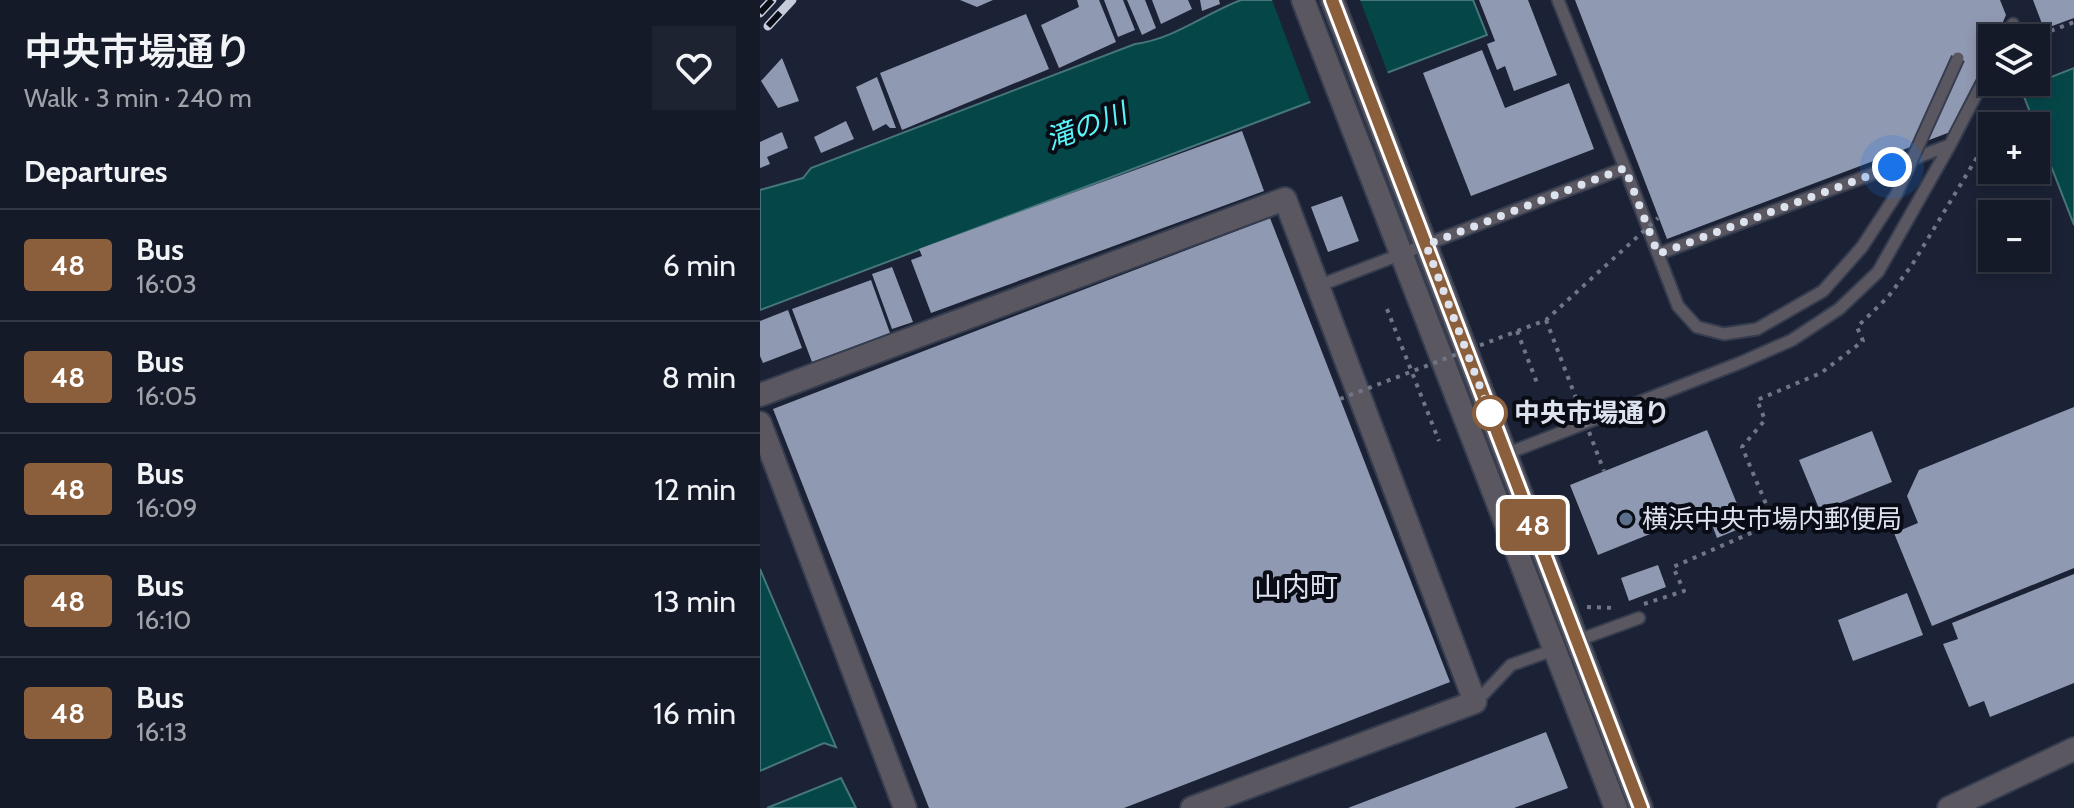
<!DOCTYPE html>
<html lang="en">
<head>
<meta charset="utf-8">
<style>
	:root { --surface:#141a28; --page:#1d2330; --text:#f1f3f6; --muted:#9da1a8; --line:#333845 }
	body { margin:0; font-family:Cabin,"Noto Sans JP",sans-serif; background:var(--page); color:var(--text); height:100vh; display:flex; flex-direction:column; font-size:30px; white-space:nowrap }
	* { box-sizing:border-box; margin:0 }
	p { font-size:26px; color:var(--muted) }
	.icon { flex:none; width:44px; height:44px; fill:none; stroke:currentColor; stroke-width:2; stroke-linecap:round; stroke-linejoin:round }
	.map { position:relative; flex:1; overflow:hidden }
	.side { display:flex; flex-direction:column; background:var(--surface); width:760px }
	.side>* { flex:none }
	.badge { padding:0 16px; border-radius:6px; font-size:28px; line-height:52px }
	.controls { position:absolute; left:1218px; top:24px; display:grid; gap:16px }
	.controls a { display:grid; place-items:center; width:72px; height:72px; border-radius:0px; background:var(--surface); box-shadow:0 4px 12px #0003,0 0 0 2px var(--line); font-size:40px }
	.you { position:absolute; width:40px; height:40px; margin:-20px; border:6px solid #fff; border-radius:50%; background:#1a73e8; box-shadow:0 0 0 12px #1a73e833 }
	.map>.badge { position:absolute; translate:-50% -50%; box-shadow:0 0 0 4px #fff }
	h2 { padding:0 24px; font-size:30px; line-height:72px }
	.round { display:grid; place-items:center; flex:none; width:84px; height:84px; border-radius:0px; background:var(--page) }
	.head { display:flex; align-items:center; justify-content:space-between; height:136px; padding:0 24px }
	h1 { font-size:38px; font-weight:600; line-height:60px }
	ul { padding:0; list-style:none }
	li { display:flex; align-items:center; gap:24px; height:112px; padding:0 24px; border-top:2px solid var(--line) }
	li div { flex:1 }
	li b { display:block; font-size:30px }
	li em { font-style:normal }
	li .badge { min-width:88px; font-weight:700; text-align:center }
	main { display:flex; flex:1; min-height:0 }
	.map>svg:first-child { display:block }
	.water { fill:#054749; stroke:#46767b; stroke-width:2 }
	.pier { fill:#1b2235 }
	.building { fill:#9099b2 }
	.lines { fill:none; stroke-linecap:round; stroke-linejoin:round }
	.service-casing { stroke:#363d4f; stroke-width:15 }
	.minor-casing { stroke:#363d4f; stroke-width:26 }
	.tertiary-casing { stroke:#363d4f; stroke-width:26 }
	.path { stroke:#707686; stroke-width:4; stroke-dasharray:4 6; stroke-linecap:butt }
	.service { stroke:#5a5761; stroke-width:11 }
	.minor { stroke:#5a5761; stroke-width:22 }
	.tertiary { stroke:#5a5761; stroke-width:22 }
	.rail-casing { stroke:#c6ccd9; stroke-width:9 }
	.rail { stroke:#090c14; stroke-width:6; stroke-dasharray:18; stroke-linecap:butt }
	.service-bridge-casing { stroke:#363d4f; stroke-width:15; stroke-linecap:butt }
	.path-bridge { stroke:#707686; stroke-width:4; stroke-dasharray:4 6; stroke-linecap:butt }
	.service-bridge { stroke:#5a5761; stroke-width:11 }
	.line-casing { stroke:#fff; stroke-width:18 }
	.line { stroke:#8b5e3c; stroke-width:12 }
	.walk { stroke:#dde2ef; stroke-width:8; stroke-dasharray:0 14.4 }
	.stop-dot { fill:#fff; stroke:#8b5e3c; stroke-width:4 }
	.service-dot { fill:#5c6f8a; stroke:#090c14; stroke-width:3 }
	.labels { text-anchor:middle; stroke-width:8; stroke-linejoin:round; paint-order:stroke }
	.stop-label { font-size:26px; font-weight:bold; fill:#dde2ef; stroke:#090c14; text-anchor:start }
	.poi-label { font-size:26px; fill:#dde2ef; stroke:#090c14; text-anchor:start }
	.water-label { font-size:28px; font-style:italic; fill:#59f6fa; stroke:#090c14 }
	.neighbourhood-label { font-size:28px; fill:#dde2ef; stroke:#090c14 }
</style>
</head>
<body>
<main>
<section class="side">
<div class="head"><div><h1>中央市場通り</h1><p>Walk · 3 min · 240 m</p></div><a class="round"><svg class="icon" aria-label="heart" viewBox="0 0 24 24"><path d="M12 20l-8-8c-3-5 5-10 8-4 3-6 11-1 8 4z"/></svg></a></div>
<h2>Departures</h2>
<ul>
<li><span class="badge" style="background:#8b5e3c;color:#fff">48</span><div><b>Bus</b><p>16:03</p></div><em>6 min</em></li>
<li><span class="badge" style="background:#8b5e3c;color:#fff">48</span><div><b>Bus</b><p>16:05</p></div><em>8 min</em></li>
<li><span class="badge" style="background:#8b5e3c;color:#fff">48</span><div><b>Bus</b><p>16:09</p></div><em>12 min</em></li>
<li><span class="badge" style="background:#8b5e3c;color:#fff">48</span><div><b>Bus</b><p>16:10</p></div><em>13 min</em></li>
<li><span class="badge" style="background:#8b5e3c;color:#fff">48</span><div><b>Bus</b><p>16:13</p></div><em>16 min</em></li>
</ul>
</section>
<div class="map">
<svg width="1314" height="808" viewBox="0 0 1314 808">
	<rect width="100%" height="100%" fill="#1b2235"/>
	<path class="water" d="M481,0H713L727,35L0,310V190L43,178L51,168L375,44C414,39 444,14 481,0Z
		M1314,68V225L1261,89Z
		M0,569L76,747L64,743L0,771Z
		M81,778L96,808H7Z"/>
	<path class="pier" d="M512,0H600L629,76L552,106Z"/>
	<path class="building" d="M200,0H233L217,7Z
		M317,0H339L356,42L299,68L281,25L319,7Z
		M344,0H363L375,30L358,37Z
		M367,0H385L396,28L382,35Z
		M392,0H428L432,9L401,24Z
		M440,0H459L460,4L442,11Z
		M719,0H768L797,75L754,91L745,66L737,70L727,44L735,41Z
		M815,0H1240L1246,15L1236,38H1232V46L1193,131L907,239Z
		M1273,0H1314V18L1284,29Z
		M266,14L289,69L142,130L120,73Z
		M722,50L745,108L809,83L834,149L711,196L663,73Z
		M22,58L39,101L18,108L1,81Z
		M117,77L136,128H130L126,124L113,131L96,87Z
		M86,121L94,139L61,153L54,137Z
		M482,131L504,191L171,313L151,260L162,256L159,249Z
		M22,132L28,148L7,157L10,164L0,168V142Z
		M582,196L599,241L568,252L551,207Z
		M510,218L690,682L364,808H169L13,409Z
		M132,267L153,322L132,329L112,274Z
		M111,280L130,333L52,362L32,309Z
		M28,310L42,348L3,363L0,356V321Z
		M1314,407V568L1172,626L1134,533L1158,523L1147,496L1159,470Z
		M947,430L986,526L957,538L947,511L838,555L810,485Z
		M1112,431L1132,482L1060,511L1039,460Z
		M898,565L906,587L869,601L861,578Z
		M1314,574V683L1230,717L1224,701L1209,707L1183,644L1198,639L1192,623Z
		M1147,593L1163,635L1093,661L1078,620Z
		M786,732L808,788L754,808H588Z"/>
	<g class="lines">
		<g class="service-casing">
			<path id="service" d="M1246,38L1253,24
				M1190,145L1232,64
				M558,286L865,168L798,0
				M746,454L982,362L1032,340L1079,309L1118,272L1190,145L898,254L865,168
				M816,641L879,618
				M716,702L751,665L796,649"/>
		</g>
		<g class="minor-casing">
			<path id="minor" d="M0,395L525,199L715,702L432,808
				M0,423L145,808"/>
		</g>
		<g class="tertiary-casing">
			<path id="tertiary" d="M543,0L856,808
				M572,0L881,808
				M1189,808L1314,749"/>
		</g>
		<path class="path" d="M1272,38L1314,22
			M627,309L679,441
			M757,331L777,383
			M884,604L924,591L913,567L1014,523L982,447L1005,420L997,400L1061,373L1103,341L1097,327L1128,297L1152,265L1216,159L1221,148L1218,127
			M827,607L856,608"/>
		<use href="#service" class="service"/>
		<use href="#minor" class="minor"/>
		<use href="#tertiary" class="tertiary"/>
		<g class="rail-casing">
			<path id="rail" d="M0,13L12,0
				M8,26L32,0"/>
		</g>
		<use href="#rail" class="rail"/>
		<g class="service-bridge-casing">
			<path id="service-bridge" d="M898,254L918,306L937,327L964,334L997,329L1063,291L1102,247L1136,195L1198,58"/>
		</g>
		<path class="path-bridge" d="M786,320L844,471
			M580,399L786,320L898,218"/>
		<use href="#service-bridge" class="service-bridge"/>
	</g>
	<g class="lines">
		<g class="line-casing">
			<path id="line" d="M572,0L881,808"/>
		</g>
		<use href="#line" class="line"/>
		<path class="walk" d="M730,413L735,426L666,245L865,168L898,254L1132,167"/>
	</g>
	<circle class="stop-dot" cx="730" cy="413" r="16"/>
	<circle class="service-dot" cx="866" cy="519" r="8"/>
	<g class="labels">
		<g class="stop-label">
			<text x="754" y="422">中央市場通り</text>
		</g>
		<g class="poi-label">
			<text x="882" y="528">横浜中央市場内郵便局</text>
		</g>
		<g class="water-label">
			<text transform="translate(326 126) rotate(-20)" y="10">滝の川</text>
		</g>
		<g class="neighbourhood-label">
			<text x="536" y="597">山内町</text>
		</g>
	</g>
</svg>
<div class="controls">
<a><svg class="icon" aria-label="layers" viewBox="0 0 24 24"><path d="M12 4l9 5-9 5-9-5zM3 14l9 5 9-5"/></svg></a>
<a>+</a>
<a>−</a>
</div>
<div class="you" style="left:1132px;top:167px"></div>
<b class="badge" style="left:773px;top:525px;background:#8b5e3c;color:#fff">48</b>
</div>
</main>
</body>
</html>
